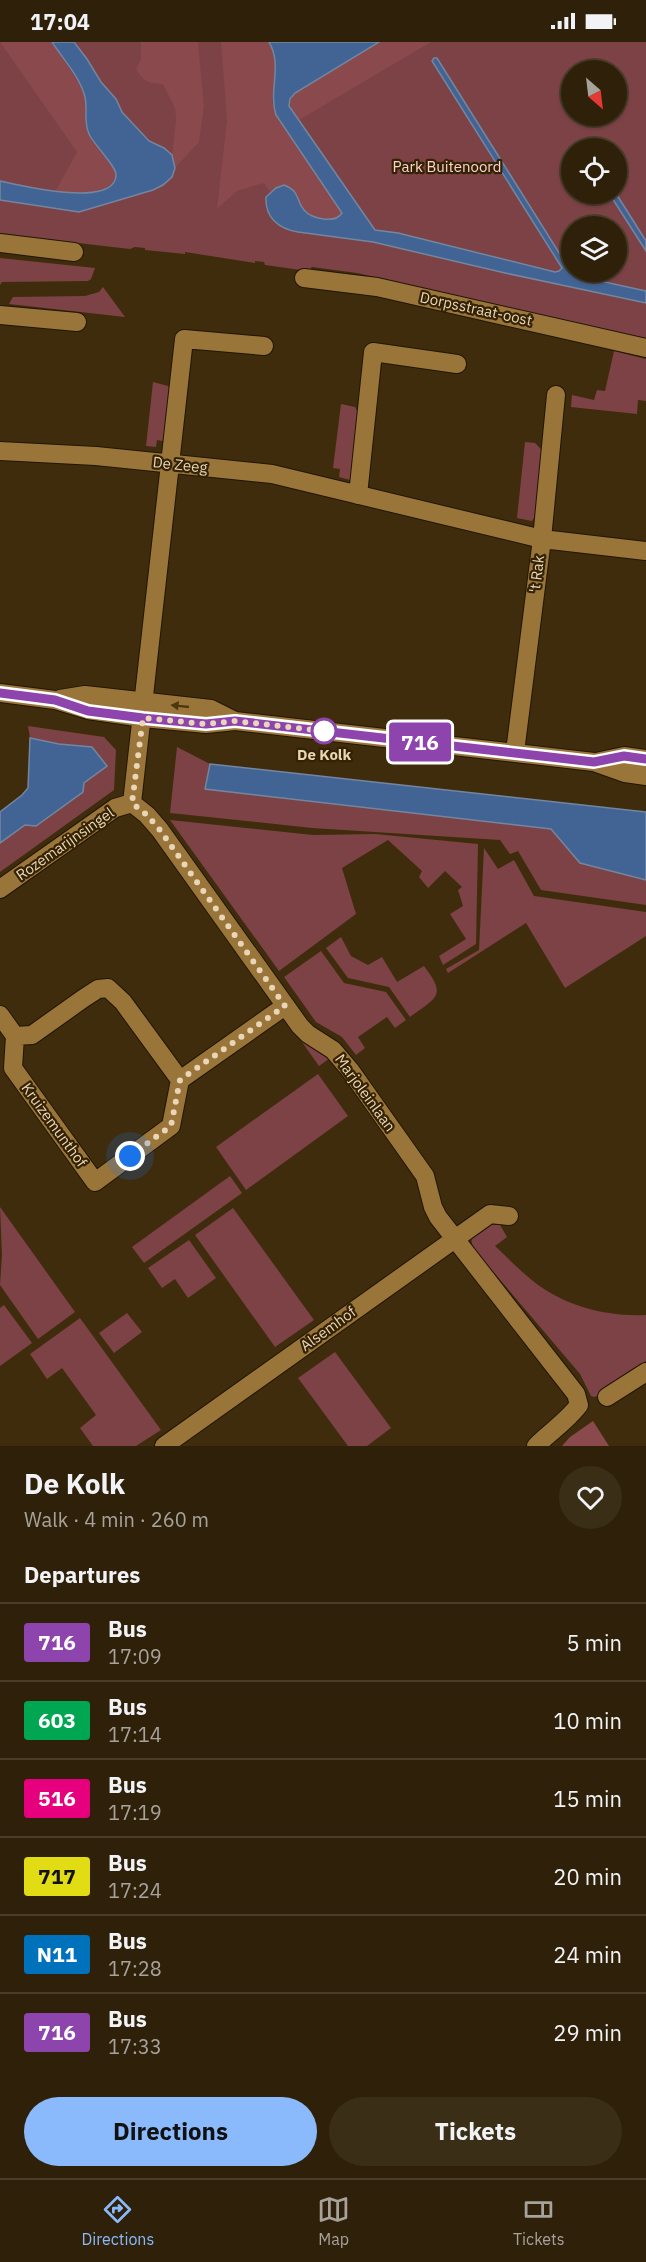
<!DOCTYPE html>
<html lang="en">
<head>
<meta charset="utf-8">
<style>
	:root { --surface:#2f2109; --page:#3b2e17; --text:#f1f3f6; --muted:#a7a39c; --line:#4a3e2a; --accent:#8bbafc }
	body { margin:0; font-family:"IBM Plex Sans",sans-serif; background:var(--page); color:var(--text); height:100vh; display:flex; flex-direction:column; font-size:22px; white-space:nowrap }
	* { box-sizing:border-box; margin:0 }
	p { font-size:20px; color:var(--muted) }
	.icon { flex:none; width:33px; height:33px; fill:none; stroke:currentColor; stroke-width:2; stroke-linecap:round; stroke-linejoin:round }
	.map { position:relative; height:1404px; overflow:hidden }
	.side { display:flex; flex-direction:column; background:var(--surface); flex:1 }
	.side>* { flex:none }
	.badge { padding:0 12px; border-radius:4px; font-size:21px; line-height:39px }
	.needle { width:39px; rotate:152deg }
	.fabs { position:absolute; left:561px; top:18px; display:grid; gap:12px }
	.fabs a { display:grid; place-items:center; width:66px; height:66px; border-radius:50%; background:var(--surface); box-shadow:0 2px 4px #0004,0 0 0 2px var(--line); font-size:30px }
	.you { position:absolute; width:30px; height:30px; margin:-15px; border:4px solid #fff; border-radius:50%; background:#1a73e8; box-shadow:0 0 0 9px #1a73e833 }
	.map>.badge { position:absolute; translate:-50% -50%; box-shadow:0 0 0 3px #fff }
	h2 { padding:0 24px; font-size:22px; line-height:54px }
	.round { display:grid; place-items:center; flex:none; width:63px; height:63px; border-radius:32px; background:var(--page) }
	.overview { display:flex; align-items:center; justify-content:space-between; height:102px; padding:0 24px }
	h1 { font-size:28px; font-weight:700; line-height:45px }
	.primary-button { display:flex; gap:12px; margin-top:auto; padding:12px 24px }
	.primary-button a { flex:1; height:69px; border-radius:36px; background:var(--accent); color:#111; font-size:24px; font-weight:700; line-height:69px; text-align:center }
	.primary-button a+a { background:var(--page); color:var(--text) }
	ul { padding:0; list-style:none }
	li { display:flex; align-items:center; gap:18px; height:78px; padding:0 24px; border-top:2px solid var(--line) }
	li div { flex:1 }
	li b { display:block; font-size:22px }
	li em { font-style:normal }
	li .badge { min-width:66px; font-weight:700; text-align:center }
	.status { display:flex; justify-content:space-between; align-items:center; height:42px; padding:0 30px; background:var(--surface); direction:ltr }
	.status svg { height:16px; fill:currentColor }
	.tab-bar { display:flex; justify-content:space-around; align-items:center; height:84px; border-top:2px solid var(--line); background:var(--surface); font-size:16px; color:var(--muted) }
	.tab-bar a { display:grid; justify-items:center; gap:3px }
	.tab-bar .active { color:var(--accent) }
	.map>svg:first-child { display:block }
	.green { fill:#7c4245; fill-rule:evenodd }
	.forest { fill:#89494d }
	.water { fill:#426494; stroke:#74869f; stroke-width:1.5 }
	.lines { fill:none; stroke-linecap:round; stroke-linejoin:round }
	.minor-casing { stroke:#211604; stroke-width:20 }
	.minor { stroke:#9a753a; stroke-width:18 }
	.oneway { fill:#4e3710 }
	.line-casing { stroke:#fff; stroke-width:14 }
	.line { stroke:#8e44ad; stroke-width:9 }
	.walk { stroke:#e9d5b8; stroke-width:6; stroke-dasharray:0 10.8 }
	.stop-dot { fill:#fff; stroke:#8e44ad; stroke-width:3 }
	.labels { text-anchor:middle; stroke-width:4.5; stroke-linejoin:round; paint-order:stroke }
	.park-label { font-size:15px; fill:#fcd2d3; stroke:#352202 }
	.street-label { font-size:15px; fill:#e9d5b8; stroke:#352202 }
	.stop-label { font-size:15px; font-weight:bold; fill:#e9d5b8; stroke:#352202 }
</style>
</head>
<body>
<div class="status"><b>17:04</b><svg viewBox="0 0 49 12"><path d="M0 12V9h3v3zM5 12V6h3v6zM10 12V3h3v9zM15 12V0h3v12zM26 1h20v11H26zM47 4h2v5h-2z"/></svg></div>
<div class="map">
<svg width="646" height="1404" viewBox="0 0 646 1404">
	<rect width="100%" height="100%" fill="#3f2c0c"/>
	<path class="green" d="M0,0H646V298L357,231L312,225L308,229L265,223L264,220L255,219V221L185,210V212L145,208V206L135,205L130,207L0,192ZM572,28H616V74H572ZM572,106H616V152H572ZM572,184H616V230H572Z
		M0,216L95,226L91,237L88,239L2,240L0,243Z
		M103,245L125,275L9,262L13,255L85,254L99,250Z
		M614,309L646,317V359L638,358L637,372L571,365L572,353L594,358L597,348L605,349Z
		M153,340L168,344L171,350L168,400L157,398L156,405L146,404Z
		M341,362L355,365L359,372L354,432L350,438L339,435L340,427L333,426Z
		M525,400L535,401L544,410L537,472L532,479L517,476Z
		M28,684L104,695L116,708L114,748L0,830V801L25,783L59,702L30,696Z
		M177,705L210,722L206,747L551,787L580,821L646,838V863L541,848L518,809L510,812L500,798L312,786L170,771Z
		M170,778L313,793L375,792L478,802L476,902L443,923L439,914L466,897L450,872L463,864L458,848L462,845L445,829L428,846L419,835L422,829L388,798L342,826L356,872L279,929Z
		M484,806L498,827L514,818L534,854L646,870V894L565,946L526,881L448,931L446,927L479,908Z
		M341,895L351,914L368,923L382,915L397,940L424,924C447,954 437,955 410,975L389,945L348,936L326,906Z
		M321,909L344,941L386,950L406,978L395,986L387,975L358,995L365,1006L356,1013L342,995L316,980L284,935Z
		M297,993L330,1016L319,1024Z
		M318,1032L348,1074L246,1148L216,1105Z
		M230,1134L242,1151L144,1221L132,1205Z
		M0,1165L75,1270L38,1297L0,1243L2,1213Z
		M233,1166L314,1278L275,1305L195,1193Z
		M490,1183H500L507,1195L495,1204C507,1215 519,1228 533,1239C564,1264 607,1275 646,1273V1319L607,1344L603,1352L594,1355L591,1354L580,1332L473,1206L471,1196Z
		M189,1198L216,1236L188,1256L175,1237L162,1246L148,1226Z
		M4,1263L32,1301L0,1324V1266Z
		M127,1271L142,1290L114,1311L99,1291Z
		M80,1276L161,1388L136,1404H93L80,1386L96,1373L62,1326L47,1337L30,1312Z
		M335,1310L391,1386L367,1404H348L298,1336Z"/>
	<path class="forest" d="M0,0H52L83,48L86,64L85,83L92,99L116,130C116,155 72,151 55,150L77,110Z
		M141,0H198L204,64L199,100L175,126L172,113L176,78L175,66L163,42C149,42 143,39 136,27L141,17Z
		M221,0H269L277,21L272,60L340,166L342,171C335,182 313,178 305,169C300,164 299,156 296,150L276,146L270,150L264,141L237,149L217,167L227,78Z
		M379,0H431L299,78C292,68 286,62 295,51Z
		M593,1379L609,1404H562L570,1395Z"/>
	<path class="water" d="M52,0H74L87,17L101,40L116,57L122,70L149,99L164,106L172,113L175,126L172,135L163,143L153,148L79,170L0,158V139C18,143 115,167 116,133C117,125 94,103 89,92C83,79 88,68 85,55C80,35 63,17 52,0Z
		M269,0H379L295,51L290,57L289,64L375,188L398,191L555,230L559,229L562,226L432,19L434,16H437L573,233L646,249V261L505,231L373,200L298,190C279,187 265,176 266,155L276,146L284,143C301,150 295,157 304,168C312,177 335,182 342,171L276,73C268,48 283,24 269,0Z
		M617,153L646,199V209L612,156Z
		M30,696L59,702L92,705L107,724L84,741L83,750L36,784L25,783L0,801V770L22,753L28,746Z
		M210,722L646,770V838L580,821L551,787L205,747Z"/>
	<g class="lines">
		<g class="minor-casing">
			<path id="minor" d="M0,201L74,210
				M304,236L377,245L646,306
				M0,273L77,280
				M0,409L96,414L272,432L542,497L646,509
				M358,453L373,310L457,322
				M0,651L55,658L88,668L143,676L206,682L235,679L594,720L625,731L646,734
				M60,657L85,653L211,667L235,679
				M515,710L542,497L556,353
				M596,720L624,714L646,717
				M132,761L147,773L160,788L300,984L308,992L333,1008L350,1028L425,1134L433,1165L438,1175L576,1352L579,1363C567,1379 550,1390 536,1404
				M132,761L184,297L264,304
				M0,847L115,766L132,761
				M0,973L15,994L13,1026L95,1140L171,1084L180,1038L285,964
				M15,994L32,993L84,956L98,947L108,946L123,960L180,1038
				M607,1355L646,1330
				M164,1404L490,1172L509,1174"/>
		</g>
		<use href="#minor" class="minor"/>
	</g>
	<defs><path id="oneway-solid" d="M-6-.8H1V-3.2L6.5 0L1 3.2V.8H-6Z" transform="scale(1.5)"/></defs>
	<use class="oneway" href="#oneway-solid" transform="translate(180 664) rotate(-174)"/>
	<g class="lines">
		<g class="line-casing">
			<path id="line" d="M0,651L55,658L88,669L143,676L206,682L235,679L594,720L624,714L646,717"/>
		</g>
		<use href="#line" class="line"/>
		<path class="walk" d="M130,1114L171,1084L180,1038L285,964L160,788L147,773L132,761L143,676L206,682L235,679L324,689"/>
	</g>
	<circle class="stop-dot" cx="324" cy="689" r="12"/>
	<g class="labels">
		<g class="park-label">
			<text x="447" y="130">Park Buitenoord</text>
		</g>
		<g class="street-label">
			<text transform="translate(476 267) rotate(12)" y="5">Dorpsstraat-oost</text>
			<text transform="translate(180 423) rotate(6)" y="5">De Zeeg</text>
			<text transform="translate(537 532) rotate(-83)" y="5">'t Rak</text>
			<text transform="translate(65 802) rotate(-35)" y="5">Rozemarijnsingel</text>
			<text transform="translate(365 1051) rotate(54)" y="5">Marjoleinlaan</text>
			<text transform="translate(54 1083) rotate(54)" y="5">Kruizemunthof</text>
			<text transform="translate(328 1287) rotate(-36)" y="5">Alsemhof</text>
		</g>
		<g class="stop-label">
			<text x="324" y="718">De Kolk</text>
		</g>
	</g>
</svg>
<div class="fabs">
<a><svg class="needle" viewBox="-14 -14 28 28"><path d="M0-13l5 13h-10z" fill="#e53935"/><path d="M0 13l5-13h-10z" fill="#a7a39c"/></svg></a>
<a><svg class="icon" aria-label="locate" viewBox="0 0 24 24"><circle cx="12" cy="12" r="6"/><path d="M12 2v4M12 18v4M2 12h4M18 12h4"/></svg></a>
<a><svg class="icon" aria-label="layers" viewBox="0 0 24 24"><path d="M12 4l9 5-9 5-9-5zM3 14l9 5 9-5"/></svg></a>
</div>
<div class="you" style="left:130px;top:1114px"></div>
<b class="badge" style="left:420px;top:700px;background:#8e44ad;color:#fff">716</b>
</div>
<section class="side">
<div class="overview"><div><h1>De Kolk</h1><p>Walk · 4 min · 260 m</p></div><a class="round"><svg class="icon" aria-label="heart" viewBox="0 0 24 24"><path d="M12 20l-8-8c-3-5 5-10 8-4 3-6 11-1 8 4z"/></svg></a></div>
<h2>Departures</h2>
<ul>
<li><span class="badge" style="background:#8e44ad;color:#fff">716</span><div><b>Bus</b><p>17:09</p></div><em>5 min</em></li>
<li><span class="badge" style="background:#00a651;color:#fff">603</span><div><b>Bus</b><p>17:14</p></div><em>10 min</em></li>
<li><span class="badge" style="background:#e6007e;color:#fff">516</span><div><b>Bus</b><p>17:19</p></div><em>15 min</em></li>
<li><span class="badge" style="background:#e1dc14;color:#111">717</span><div><b>Bus</b><p>17:24</p></div><em>20 min</em></li>
<li><span class="badge" style="background:#0072bc;color:#fff">N11</span><div><b>Bus</b><p>17:28</p></div><em>24 min</em></li>
<li><span class="badge" style="background:#8e44ad;color:#fff">716</span><div><b>Bus</b><p>17:33</p></div><em>29 min</em></li>
</ul>
<div class="primary-button"><a>Directions</a><a>Tickets</a></div>
</section>
<nav class="tab-bar">
<a class="active"><svg class="icon" aria-label="directions" viewBox="0 0 24 24"><path d="M12 3l9 9-9 9-9-9zM9 14v-3h6M13 9l2 2-2 2"/></svg>Directions</a>
<a><svg class="icon" aria-label="map" viewBox="0 0 24 24"><path d="M3 6l6-2 6 2 6-2v14l-6 2-6-2-6 2zM9 4v14M15 6v14"/></svg>Map</a>
<a><svg class="icon" aria-label="tickets" viewBox="0 0 24 24"><path d="M3 7h18v10H3zM15 7v10"/></svg>Tickets</a>
</nav>
</body>
</html>
